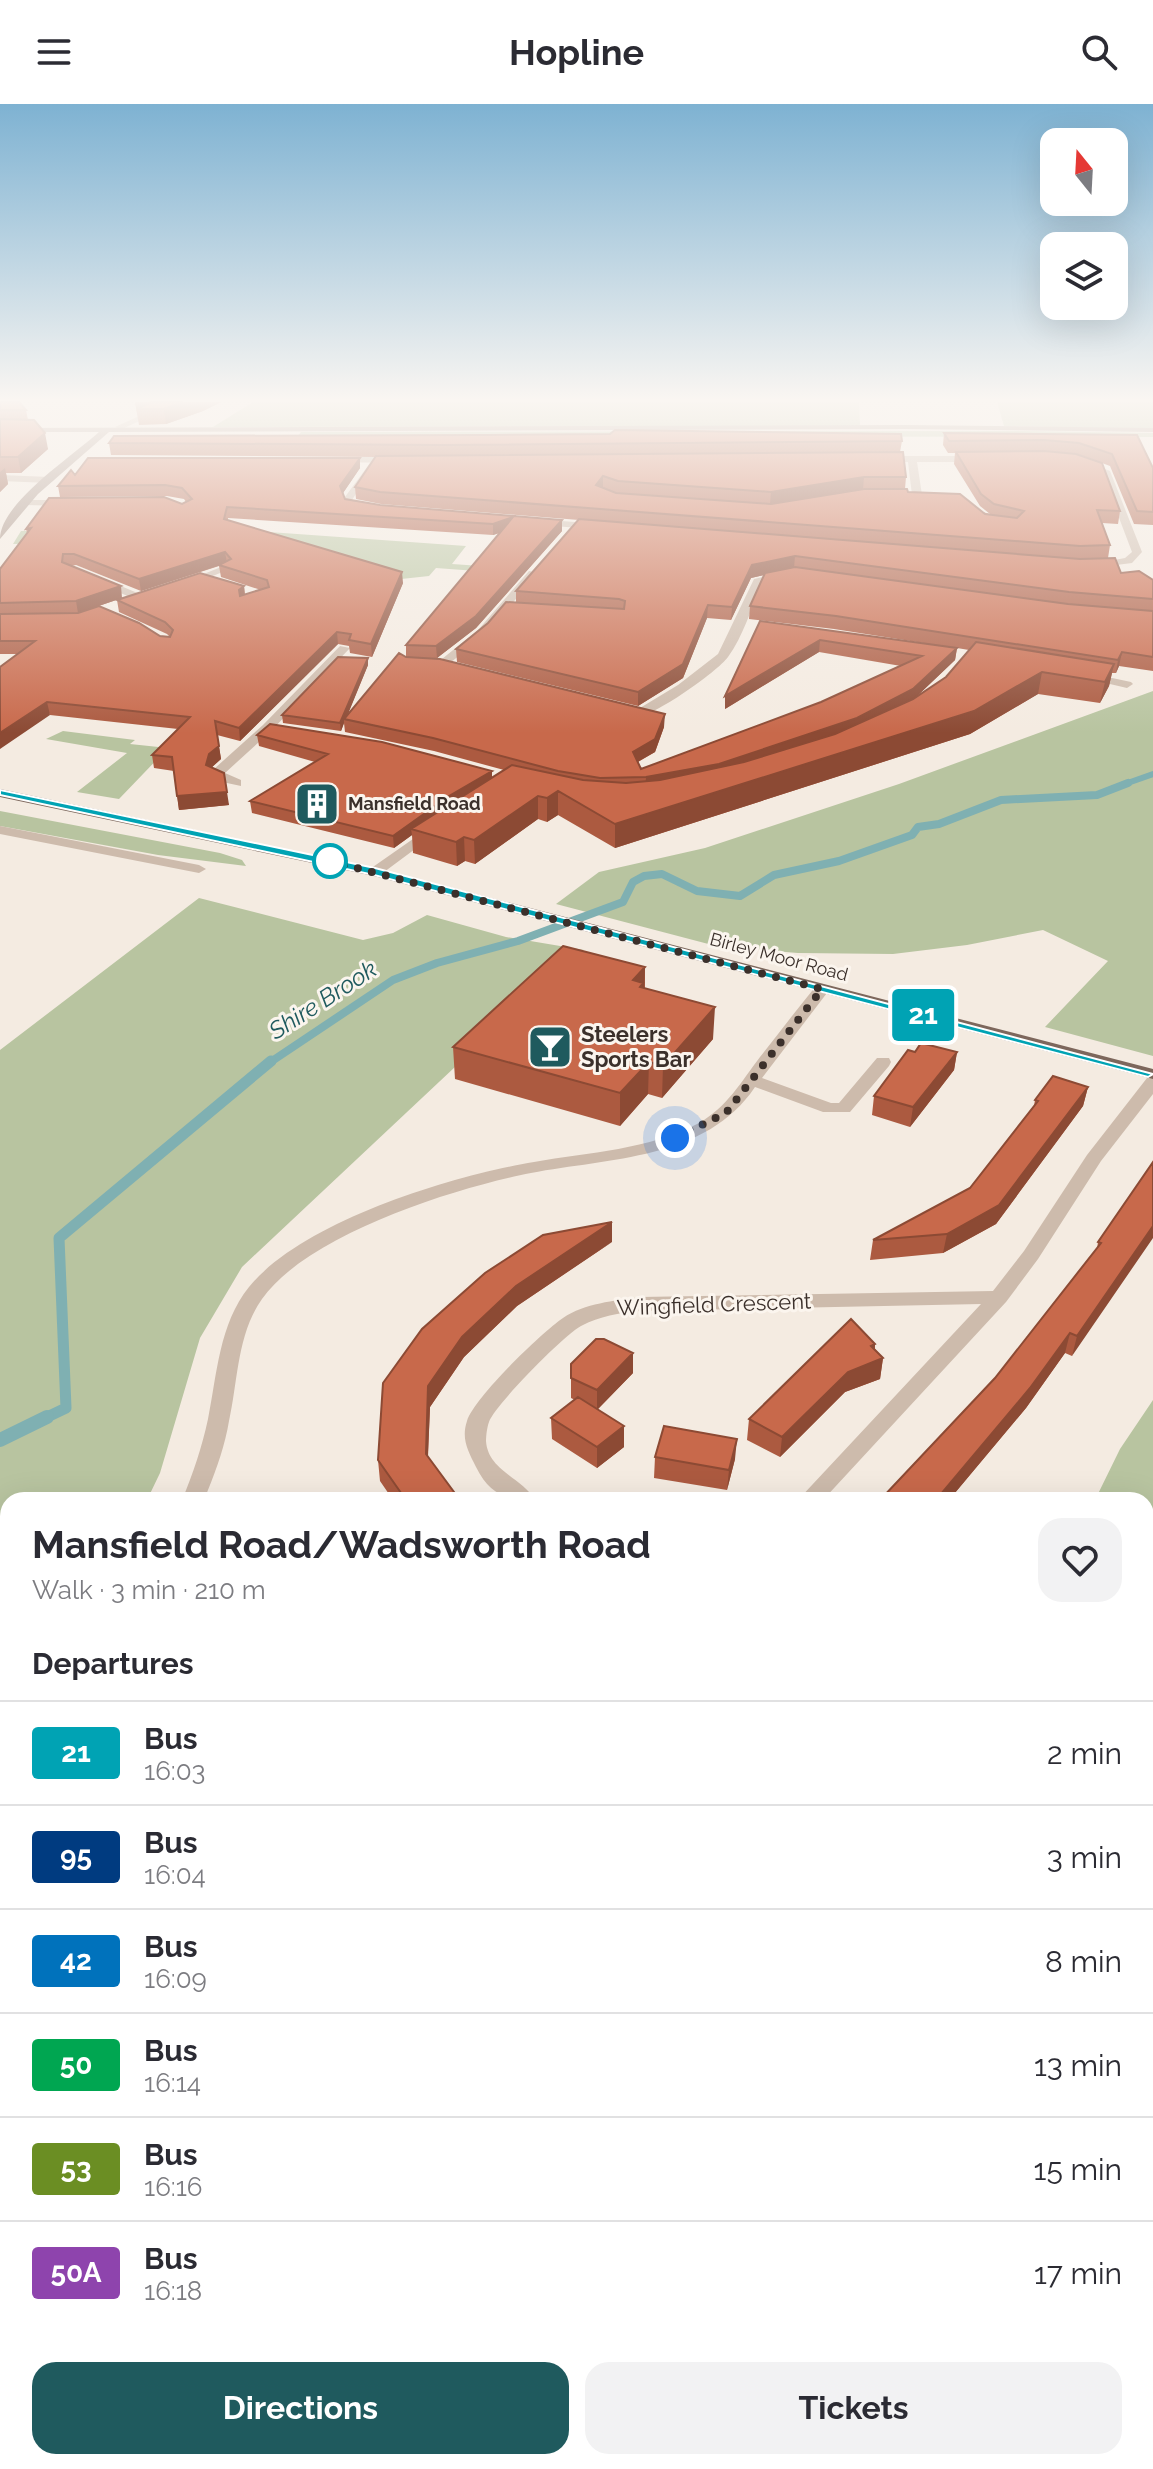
<!DOCTYPE html>
<html lang="en">
<head>
<meta charset="utf-8">
<style>
	:root { --surface:#fff; --page:#f2f2f3; --text:#2b2b33; --muted:#7c7c81; --line:#e1e1e2; --accent:#1f5a5e }
	body { margin:0; font-family:Raleway,sans-serif; background:var(--page); color:var(--text); height:100vh; display:flex; flex-direction:column; font-size:30px; white-space:nowrap }
	* { box-sizing:border-box; margin:0 }
	p { font-size:26px; color:var(--muted) }
	.icon { flex:none; width:44px; height:44px; fill:none; stroke:currentColor; stroke-width:2; stroke-linecap:round; stroke-linejoin:round }
	.map { position:relative; flex:1; overflow:hidden }
	.panel { position:absolute; left:0px; top:1388px; width:1154px; height:978px; display:flex; flex-direction:column; background:var(--surface); border-radius:24px 24px 0 0; box-shadow:0 8px 32px #0002 }
	.panel>* { flex:none }
	.badge { padding:0 16px; border-radius:6px; font-size:28px; line-height:52px }
	.needle { width:52px; rotate:342deg }
	.buttons { position:absolute; left:1040px; top:24px; display:grid; gap:16px }
	.buttons a { display:grid; place-items:center; width:88px; height:88px; border-radius:16px; background:var(--surface); box-shadow:0 8px 32px #0002; font-size:40px }
	.you { position:absolute; width:40px; height:40px; margin:-20px; border:6px solid #fff; border-radius:50%; background:#1a73e8; box-shadow:0 0 0 12px #1a73e833 }
	.map>.badge { position:absolute; translate:-50% -50%; box-shadow:0 0 0 4px #fff }
	h2 { padding:0 32px; font-size:30px; line-height:72px }
	.round { display:grid; place-items:center; flex:none; width:84px; height:84px; border-radius:24px; background:var(--page) }
	.summary { display:flex; align-items:center; justify-content:space-between; height:136px; padding:0 32px }
	h1 { font-size:38px; font-weight:700; line-height:60px }
	.primary-button { display:flex; gap:16px; margin-top:auto; padding:16px 32px }
	.primary-button a { flex:1; height:92px; border-radius:24px; background:var(--accent); color:#fff; font-size:32px; font-weight:700; line-height:92px; text-align:center }
	.primary-button a+a { background:var(--page); color:var(--text) }
	ul { padding:0; list-style:none }
	li { display:flex; align-items:center; gap:24px; height:104px; padding:0 32px; border-top:2px solid var(--line) }
	li div { flex:1 }
	li b { display:block; font-size:30px }
	li em { font-style:normal }
	li .badge { min-width:88px; font-weight:700; text-align:center }
	header { display:flex; justify-content:space-between; align-items:center; height:104px; padding:0 32px; background:var(--surface); font-size:36px; font-weight:700 }
	.map>svg:first-child { display:block }
	.green { fill:#b8c4a0 }
	.lines { fill:none; stroke-linecap:round; stroke-linejoin:round }
	.stream-far3 { stroke:#7fb0b2; stroke-width:6 }
	.stream-far2 { stroke:#7fb0b2; stroke-width:8 }
	.stream-far1 { stroke:#7fb0b2; stroke-width:11 }
	.stream { stroke:#7fb0b2; stroke-width:14 }
	.street { fill:#cdbbac; fill-rule:evenodd }
	.secondary { fill:#a18a7d; fill-rule:evenodd }
	.primary { fill:#7d675c; fill-rule:evenodd }
	.wall { fill:#ac5a40; fill-rule:evenodd }
	.shaded-wall { fill:#8c4a34 }
	.building { fill:#c8694b; stroke:#8c4a34; stroke-width:2 }
	.line { fill:#00a3b4; stroke:#fff; stroke-width:2 }
	.walk { stroke:#3b302b; stroke-width:8; stroke-dasharray:0 14.4 }
	.stop-dot { fill:#fff; stroke:#00a3b4; stroke-width:4 }
	.labels { text-anchor:middle; stroke-width:6; stroke-linejoin:round; paint-order:stroke }
	.far-poi-label { font-size:18px; font-weight:bold; fill:#3b302b; stroke:#fbf5ee; text-anchor:start }
	.far-street-label { font-size:18px; fill:#3b302b; stroke:#fbf5ee }
	.poi-label { font-size:22px; font-weight:bold; fill:#3b302b; stroke:#fbf5ee; text-anchor:start }
	.street-label { font-size:22px; fill:#3b302b; stroke:#fbf5ee }
	.water-label { font-size:24px; font-style:italic; fill:#1f5a5e; stroke:#fbf5ee }
</style>
</head>
<body>
<header><svg class="icon" aria-label="menu" viewBox="0 0 24 24"><path d="M4 6h16M4 12h16M4 18h16"/></svg>Hopline<svg class="icon" aria-label="search" viewBox="0 0 24 24"><circle cx="10" cy="10" r="6"/><path d="M15 15l6 6"/></svg></header>
<div class="map">
<svg width="1153" height="2365" viewBox="0 0 1153 2365">
	<rect width="100%" height="100%" fill="#f4ebe1"/>
	<path class="green" d="M253,298H859L860,322L213,323Z
		M997,298H1153V325L1004,322Z
		M1023,327L1153,329V333L298,332L301,328Z
		M21,427H255L466,442L452,460L523,465L518,470L436,464L429,472L392,476L78,439L13,440Z
		M1153,587V952L1045,923L1108,857L1043,826L967,841L893,850L798,849L716,842L556,800L599,768L705,744L899,680Z
		M63,627L135,636L130,640L168,644L119,695L77,688L127,649L46,635Z
		M0,707L220,749L242,756L246,762L158,751L0,722Z
		M199,794L363,836L393,829L427,811L506,833L584,846L554,870L242,1163L200,1234L160,1369L147,1396H8V1500H0V946Z
		M1153,1296V2365H745L627,2358H1146V1396H1095L1120,1345Z"/>
	<g class="lines">
		<path class="stream-far3" d="M1122,681L1153,670"/>
		<path class="stream-far2" d="M269,959L393,876L437,859L518,837L623,798L633,778L644,772L662,770L697,787L740,792L774,771L839,757L912,731L918,723L939,720L1001,696L1097,691L1128,679"/>
		<path class="stream-far1" d="M43,1315L66,1304L59,1134L271,957"/>
		<path class="stream" d="M0,1336L47,1313"/>
		<path class="street" d="M170,298H181L122,325L115,323Z
			M879,352H979L983,355L979,358H917L922,391L917,394L912,391L908,358L876,357Z
			M335,353H399L403,356L399,359L332,358Z
			M1079,355L1110,367L1142,448L1132,459L1092,464L1087,461L1125,454L1132,448L1102,369L1076,360Z
			M370,359L374,362L352,396L375,405L370,408L353,405L342,397Z
			M0,371L50,373L54,376L50,379L0,377Z
			M27,396H71L76,399L71,402L24,401Z
			M534,415L602,420L607,423L602,426L531,420Z
			M221,463L230,465L188,482L179,480Z
			M529,467L538,469L486,530L445,563H437V559L478,526Z
			M788,467L792,468V472L762,479C752,502 743,533 728,553C717,568 652,614 635,613V607L678,581L718,550L754,475Z
			M97,472L147,493L148,495L139,497L93,477L92,475Z
			M340,542L350,544L271,627L225,669L241,676V682L213,676L214,665L263,621Z
			M1084,568L1131,578L1133,580L1127,584L1080,573V569Z
			M433,721L440,725L438,728L380,771H370V765Z
			M0,722L199,761L206,765L199,769L0,730Z
			M822,880L830,885L762,974L831,999H839L877,954H889L891,958L889,962L850,1008H823L755,983C706,1056 609,1054 531,1069C455,1084 308,1130 262,1195C237,1230 238,1277 229,1317C225,1341 217,1364 208,1386L204,1396H182C193,1370 202,1343 208,1315C217,1271 219,1220 249,1183C303,1117 451,1072 534,1058C589,1048 649,1046 699,1019C727,1003 741,978 760,953C779,929 797,905 816,882Z
			M1153,973V990L1101,1057L1038,1155L1006,1198L823,1396H798L981,1200L640,1207C619,1209 600,1212 581,1222C565,1230 494,1302 489,1318C487,1323 486,1332 486,1337C488,1367 523,1374 535,1396C506,1396 490,1391 476,1363C468,1347 461,1335 467,1317C474,1294 542,1228 563,1214C585,1199 614,1197 640,1193L993,1187L1024,1147L1087,1051L1147,974Z
			M8,1669V1701L0,1704V1672Z"/>
		<path class="secondary" d="M906,321L1153,324V328L906,325L109,328L38,390L0,435C0,399 73,352 99,328H0V324Z"/>
		<path class="primary" d="M0,685L375,764L1153,965V975L374,772L0,693Z"/>
	</g>
	<path class="wall" d="M0,298L26,306L28,316L48,345L21,369H6L8,380L0,388Z
		M135,298H221L203,307L166,320L139,321Z
		M944,329L1137,331L1153,364V421L1134,420L1110,362L1102,359L1120,407L1118,420L1102,419L1110,441L1108,454L1121,469L1153,476V567L1119,562L1116,569H1112L1109,582L1100,599L1038,590L970,630L615,744L558,711L547,718L538,715L475,760L465,757L457,762L413,749L412,731L394,744L252,709L250,697L315,658L259,642L257,631L492,667V674L504,666L434,647L345,628L344,619L341,627L283,619L282,611L368,554V561L348,609L406,553V541L500,429L493,431L228,414V416L403,479L372,553L350,549L349,542L338,540L240,637L217,631L221,655L212,663L229,701L179,706L174,667L154,664L152,651L178,625L50,611L18,550H0V465L27,429L26,425L182,400L186,398L184,395L167,392L60,393L58,382L75,371L360,364L343,389L345,395L380,401L562,416V427L476,524L437,554L664,623L655,648L638,658L641,665L821,598L901,562L819,548L725,605L760,517L936,541L834,525L749,515L750,502L764,471L751,474L731,516L707,514L683,574L638,602L457,558L456,545L516,499V487L579,416L381,400L356,395L355,383L376,353L111,351L109,339L902,337L900,348L906,373L905,385L908,388L990,410L980,402L954,360L955,349H948L943,341ZM76,461L141,487L219,462L221,473L261,486L245,491L244,482L117,496L119,508L167,530L170,533L160,532L90,505L122,494L71,462ZM957,544L969,546L946,573L917,592L955,556Z
		M645,863V884L713,935L662,994L648,990L620,1022L455,975L453,943Z
		M915,948H957L954,966L910,1023L872,1011L874,992Z
		M1088,983L1083,1002L996,1120L943,1149L870,1156L873,1136L970,1084L1034,1002L1035,996Z
		M1153,1058L1072,1252L1065,1249L1026,1304L949,1396H880L995,1274L1097,1145L1098,1138Z
		M612,1138L517,1202L464,1253L430,1303L428,1353L457,1392L465,1396H393L380,1377L378,1356L383,1279Z
		M875,1240V1245L883,1254L880,1275L845,1288L780,1353L747,1336L749,1315Z
		M571,1260L633,1269L598,1305L624,1343L597,1364L552,1335L551,1314L575,1296L571,1294Z
		M655,1353L735,1355L727,1386L654,1374Z
		M8,1966V2070H3L0,2063V1992Z"/>
	<path class="shaded-wall" d="M135,298H163L137,305V308Z
		M183,298H221L203,307L166,320L164,305Z
		M45,329L48,345L21,369L18,353Z
		M360,354V364L341,392L340,382Z
		M5,364L8,380L0,388V368Z
		M603,372V384L596,381Z
		M864,373L863,385L770,400L771,388Z
		M513,413V424L493,431V420Z
		M562,416V427L476,524L437,554L436,542Z
		M225,448L227,459L141,487L139,475Z
		M795,452L794,464L751,474L731,516L732,503L752,461Z
		M402,468L403,479L372,553L371,540Z
		M121,482L122,494L78,509L76,497Z
		M244,482L245,494L240,498L239,486Z
		M708,501L707,514L683,574L638,602V588Z
		M337,528L338,540L240,637L239,624Z
		M820,536L819,548L725,605V592Z
		M957,544L955,556L912,597L856,627L645,687L646,673Z
		M1122,548L1119,562L1116,569L1118,556Z
		M368,554V561L346,615H344V619L341,627L340,619Z
		M1114,560L1109,582L1100,599L1105,578Z
		M1042,568L1038,590L970,630L615,744V720Z
		M47,598L50,611L0,645V629Z
		M665,610L664,623L655,648L632,661L633,648Z
		M219,642L221,655L211,664L206,661L209,650Z
		M492,667V678L411,725L412,731L394,744L393,732L449,692Z
		M558,687V711L547,718V694Z
		M227,688L229,701L179,706L177,692Z
		M538,692V715L475,760L474,736Z
		M464,733L465,757L457,762L456,738Z
		M645,863L644,894L633,876Z
		M715,903L713,935L662,994L663,962Z
		M957,948L954,966L910,1023L913,1003Z
		M649,958L648,990L620,1022V989Z
		M1088,983L1083,1002L996,1120L943,1149L947,1130Z
		M612,1118V1138L517,1202L464,1253L430,1303L427,1370L426,1350L428,1282L462,1233L516,1182Z
		M1153,1122V1134L1072,1252L1077,1232Z
		M1070,1229L1065,1249L1026,1304L949,1396H936Z
		M875,1240L873,1258L883,1254L880,1275L845,1288L780,1353L782,1333L871,1242Z
		M633,1249V1269L597,1306V1286Z
		M624,1322V1343L597,1364V1343Z
		M737,1335L735,1355L727,1386L729,1366Z"/>
	<path class="building" d="M0,298H19L26,306H0Z
		M151,298H183L164,305H137Z
		M0,315L34,316L45,329L18,353H0Z
		M615,326L901,330L902,337L443,341L109,339L114,332L488,331L610,330Z
		M944,329L1137,331L1153,364V408L1137,407L1112,350L1079,339L1044,336L949,337Z
		M1044,347L1076,350L1102,359L1120,407L1097,406L1110,441L1080,442L380,388L355,383L376,352L903,348L906,373H864L771,388L618,377L603,372L596,381L616,389L771,400L864,385H907L908,388L960,390L985,410L1017,414L1024,407L994,400L981,390L956,348Z
		M88,354H360L340,382L345,395L380,401L562,416L476,512L436,542L406,541L513,413L493,420L227,403L224,415L402,468L371,540L349,536L351,530L337,528L239,624L215,617L219,642L209,650L206,661L224,669L227,688L177,692L172,653L152,651L190,613L47,598L0,629V563L35,537H0V510L78,509L99,502L139,519L160,532L170,533L173,526L165,518L117,496L200,469L244,482L239,486L240,492L269,483L267,476L219,461L231,455L225,448L139,475L74,450H63L62,458L121,482L76,497L0,499V465L31,424L26,425L49,394L164,393L182,400L192,395L182,384L165,381L58,382L71,366L75,371Z
		M579,415L1080,455L1115,454L1121,469L1139,467L1153,476V495L1069,488L795,452L752,461L732,503L708,501L683,560L638,588L456,545L488,519L506,498L624,505L625,497L619,495L516,487Z
		M795,463L1068,500L1153,507V553L1122,548L1118,556L836,512L750,502L765,469Z
		M760,517L957,544L913,585L857,614L719,660L646,673L600,674L558,667L433,634L344,615L399,549L406,553L440,555L665,610L655,635L633,648L641,665L821,598L922,552L820,536L725,592Z
		M976,538L1114,560L1105,578L1042,568L974,607L615,720L558,687L547,694L538,692L474,736L464,733L456,738L411,725L512,661L583,676L626,679L660,676L744,658L835,630L913,595L946,573Z
		M338,553L368,554L340,619L282,611Z
		M270,620L382,638L492,667L449,692L393,732L250,697L328,650L257,631Z
		M563,842L645,863L633,876L643,879L640,883L715,903L663,962L649,958L620,989L453,943Z
		M921,939L957,948L913,1003L874,992L908,946L915,948Z
		M1053,972L1088,983L999,1101L947,1130L873,1136L970,1084L1038,997L1035,996Z
		M1153,1058V1122L1077,1232L1070,1229L1030,1284L936,1396H883L881,1395L995,1274L1101,1139L1098,1138Z
		M612,1118L516,1182L462,1233L428,1282L426,1350L457,1392L465,1396H406L378,1356L383,1279L422,1225L485,1169L543,1131Z
		M851,1215L875,1240L871,1242L883,1254L848,1268L782,1333L749,1315Z
		M596,1235H604L633,1249L597,1286L571,1274V1260Z
		M578,1293L624,1322L597,1343L551,1314Z
		M664,1322L737,1335L729,1366L655,1353Z
		M8,1966V2036H0V1992Z"/>
	<linearGradient id="sky" x2="0" y2="1"><stop stop-color="#7eb2d2"/><stop offset="0.47" stop-color="#faf6f2"/><stop offset="1" stop-color="#faf6f2" stop-opacity="0"/></linearGradient>
	<rect width="1153" height="629" fill="url(#sky)"/>
	<path class="line" d="M0,686L375,764L1153,970L1148,973L374,771L0,691Z"/>
	<g class="lines">
		<path class="walk" d="M330,757L822,885L726,1009L675,1034"/>
	</g>
	<defs>
		<g id="building-square" transform="scale(2.3)"><rect x="-9" y="-9" width="18" height="18" rx="4" fill="#1f5a5e" stroke="#fbf5ee"/><path d="M-4-6H4V6H1V3H-1V6H-4ZM-2.5-4.3h1.7v1.8h-1.7ZM.8-4.3h1.7v1.8H.8ZM-2.5-1h1.7V.8h-1.7ZM.8-1h1.7V.8H.8Z" fill="#fff"/></g>
		<g id="bar-square" transform="scale(2.3)"><rect x="-9" y="-9" width="18" height="18" rx="4" fill="#1f5a5e" stroke="#fbf5ee"/><path d="M-6-5H6L.8 .8V4.5H3.5V6h-7V4.5H-.8V.8Z" fill="#fff"/></g>
	</defs>
	<g fill-rule="evenodd">
		<use href="#building-square" x="317" y="700"/>
		<use href="#bar-square" x="550" y="943"/>
	</g>
	<circle class="stop-dot" cx="330" cy="757" r="16"/>
	<g class="labels">
		<g class="far-poi-label">
			<text x="348" y="706">Mansfield Road</text>
		</g>
		<g class="far-street-label">
			<text transform="translate(779 853) rotate(15)" y="6">Birley Moor Road</text>
		</g>
		<g class="poi-label">
			<text x="581" y="938">Steelers<tspan x="581" dy="25">Sports Bar</tspan></text>
		</g>
		<g class="street-label">
			<text transform="translate(714 1200) rotate(-2)" y="8">Wingfield Crescent</text>
		</g>
		<g class="water-label">
			<text transform="translate(323 896) rotate(-33)" y="8">Shire Brook</text>
		</g>
	</g>
</svg>
<div class="buttons">
<a><svg class="needle" viewBox="-14 -14 28 28"><path d="M0-13l5 13h-10z" fill="#e53935"/><path d="M0 13l5-13h-10z" fill="#7c7c81"/></svg></a>
<a><svg class="icon" aria-label="layers" viewBox="0 0 24 24"><path d="M12 4l9 5-9 5-9-5zM3 14l9 5 9-5"/></svg></a>
</div>
<div class="you" style="left:675px;top:1034px"></div>
<b class="badge" style="left:923px;top:911px;background:#00a3b4;color:#fff">21</b>
<section class="panel">
<div class="summary"><div><h1>Mansfield Road/Wadsworth Road</h1><p>Walk · 3 min · 210 m</p></div><a class="round"><svg class="icon" aria-label="heart" viewBox="0 0 24 24"><path d="M12 20l-8-8c-3-5 5-10 8-4 3-6 11-1 8 4z"/></svg></a></div>
<h2>Departures</h2>
<ul>
<li><span class="badge" style="background:#00a3b4;color:#fff">21</span><div><b>Bus</b><p>16:03</p></div><em>2 min</em></li>
<li><span class="badge" style="background:#003b80;color:#fff">95</span><div><b>Bus</b><p>16:04</p></div><em>3 min</em></li>
<li><span class="badge" style="background:#0072bc;color:#fff">42</span><div><b>Bus</b><p>16:09</p></div><em>8 min</em></li>
<li><span class="badge" style="background:#00a651;color:#fff">50</span><div><b>Bus</b><p>16:14</p></div><em>13 min</em></li>
<li><span class="badge" style="background:#6b8e23;color:#fff">53</span><div><b>Bus</b><p>16:16</p></div><em>15 min</em></li>
<li><span class="badge" style="background:#8e44ad;color:#fff">50A</span><div><b>Bus</b><p>16:18</p></div><em>17 min</em></li>
</ul>
<div class="primary-button"><a>Directions</a><a>Tickets</a></div>
</section>
</div>
</body>
</html>
